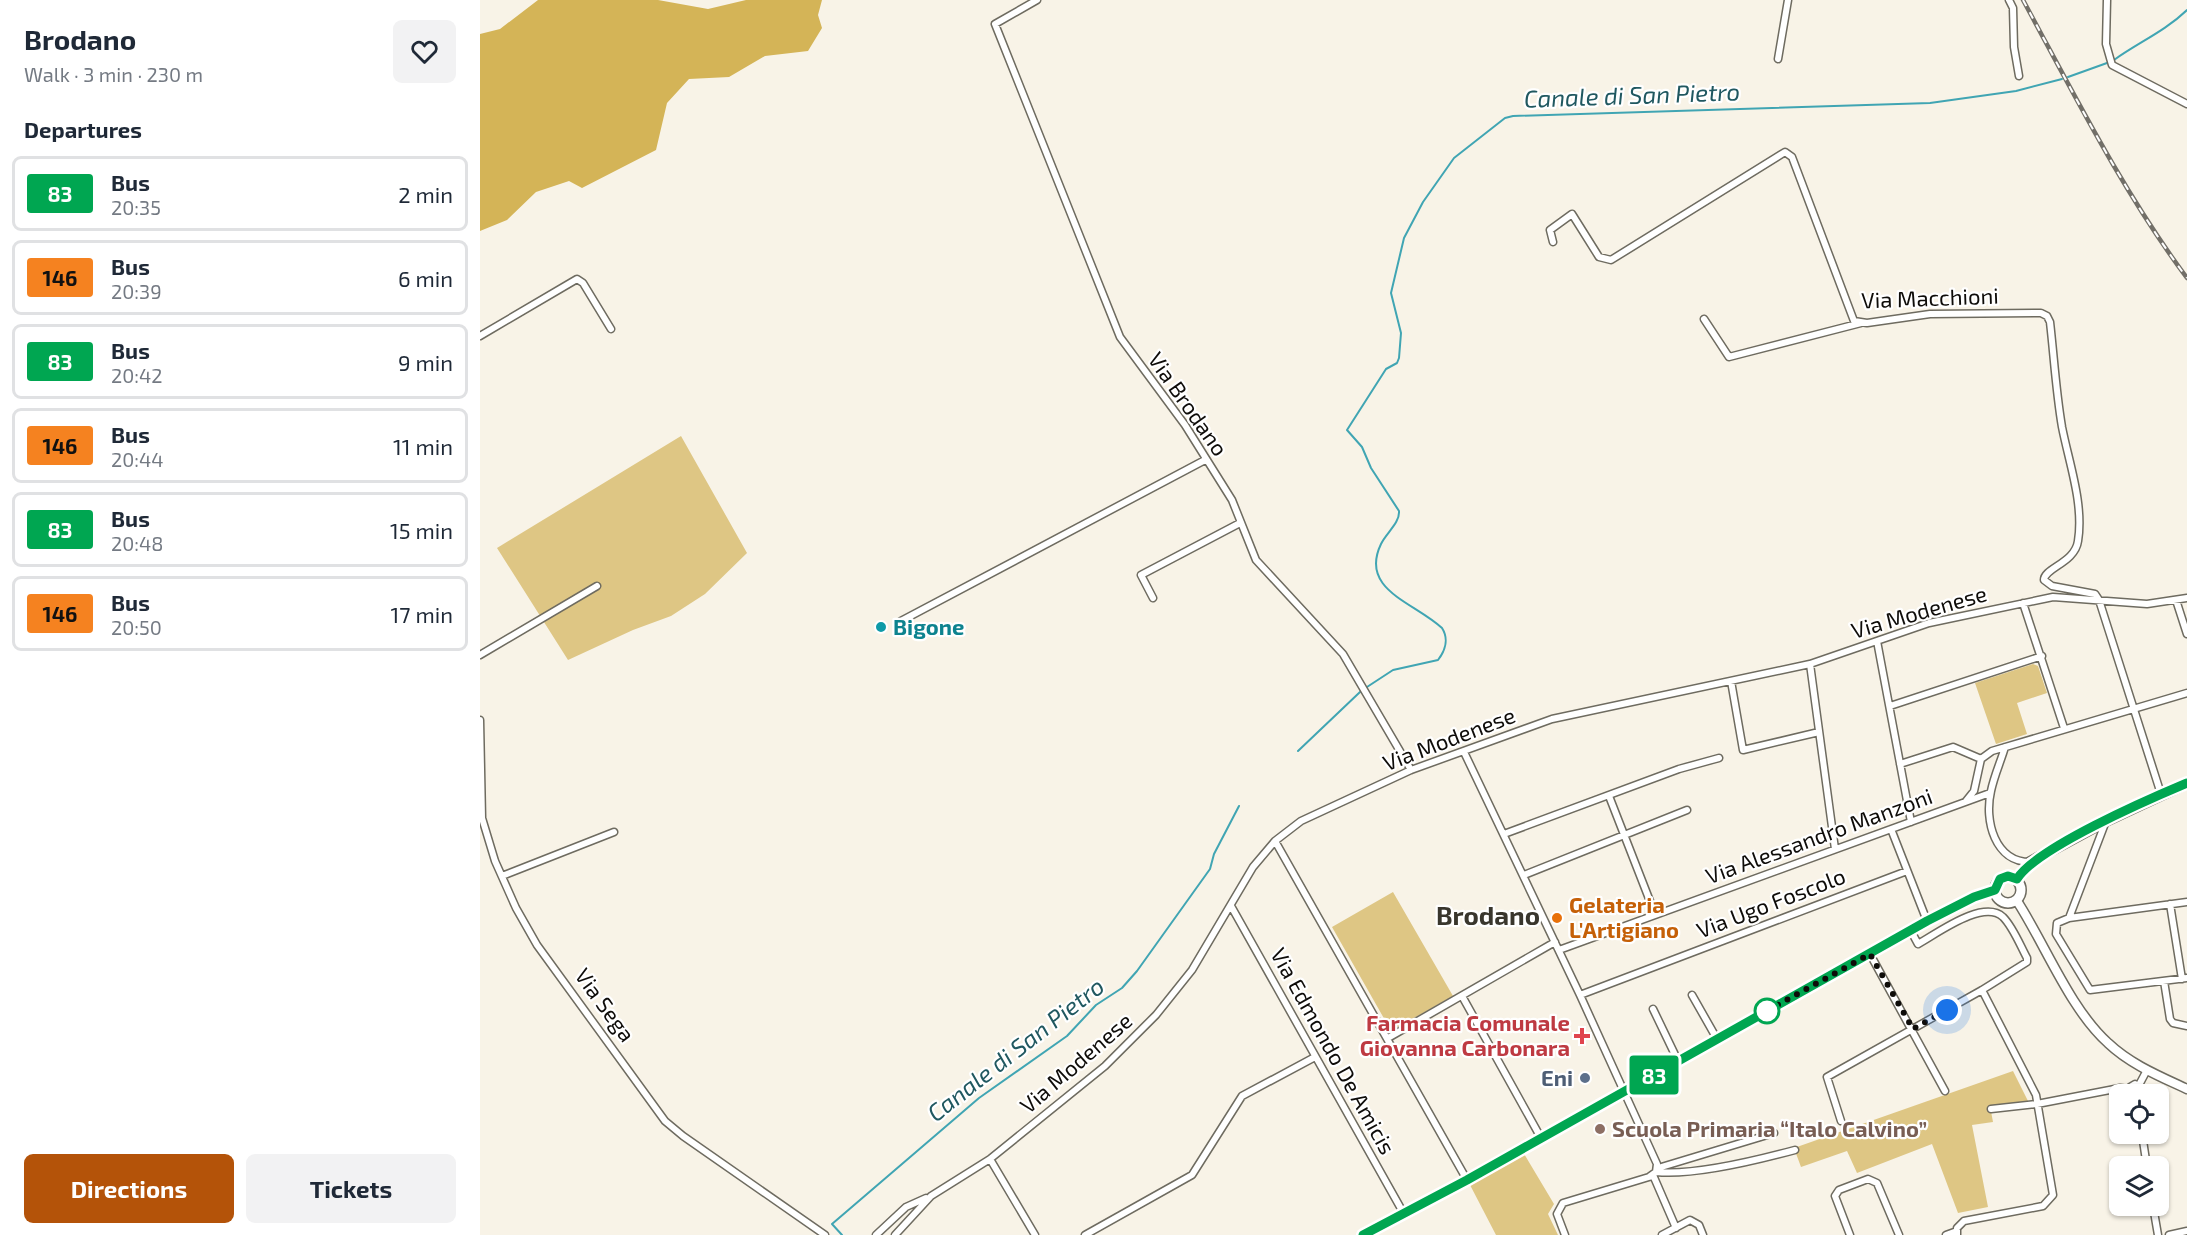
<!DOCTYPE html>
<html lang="en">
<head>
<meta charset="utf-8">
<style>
	:root { --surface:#fff; --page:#f2f2f3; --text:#1f2937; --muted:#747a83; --line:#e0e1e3; --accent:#b45309 }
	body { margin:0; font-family:"Exo 2",sans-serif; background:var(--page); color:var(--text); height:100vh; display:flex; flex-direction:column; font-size:22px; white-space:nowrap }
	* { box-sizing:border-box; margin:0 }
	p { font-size:20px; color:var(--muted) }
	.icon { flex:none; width:33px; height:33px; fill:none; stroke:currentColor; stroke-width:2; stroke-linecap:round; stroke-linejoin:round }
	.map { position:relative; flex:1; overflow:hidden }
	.drawer { display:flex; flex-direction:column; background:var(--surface); width:480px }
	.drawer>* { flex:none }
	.badge { padding:0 12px; border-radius:4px; font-size:21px; line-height:39px }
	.buttons { position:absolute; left:1629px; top:1084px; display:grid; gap:12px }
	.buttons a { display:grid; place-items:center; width:60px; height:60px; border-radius:9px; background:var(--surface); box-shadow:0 2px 4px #0004; font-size:30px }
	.you { position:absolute; width:30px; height:30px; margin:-15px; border:4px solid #fff; border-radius:50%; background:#1a73e8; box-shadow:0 0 0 9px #1a73e833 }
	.map>.badge { position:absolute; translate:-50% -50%; box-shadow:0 0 0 3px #fff }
	h2 { padding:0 24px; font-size:22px; line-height:54px }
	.round { display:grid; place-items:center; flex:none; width:63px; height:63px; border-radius:9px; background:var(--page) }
	.summary { display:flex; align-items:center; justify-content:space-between; height:102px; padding:0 24px }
	h1 { font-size:28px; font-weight:700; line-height:45px }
	.button { display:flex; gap:12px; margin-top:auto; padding:12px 24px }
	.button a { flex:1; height:69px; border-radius:9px; background:var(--accent); color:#fff; font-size:24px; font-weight:700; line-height:69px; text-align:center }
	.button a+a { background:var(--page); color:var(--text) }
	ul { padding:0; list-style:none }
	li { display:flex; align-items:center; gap:18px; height:75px; margin:0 12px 9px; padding:0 12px; border:3px solid var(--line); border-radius:9px }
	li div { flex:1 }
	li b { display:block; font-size:22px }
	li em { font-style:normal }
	li .badge { min-width:66px; font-weight:700; text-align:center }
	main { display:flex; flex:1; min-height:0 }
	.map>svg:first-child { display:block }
	.green { fill:#dec684 }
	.forest { fill:#d4b457 }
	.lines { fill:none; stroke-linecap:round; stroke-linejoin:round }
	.stream { stroke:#40a5b3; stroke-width:2 }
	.minor-casing { stroke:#6e6b60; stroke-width:9 }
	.secondary-casing { stroke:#6e6b60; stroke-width:11 }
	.primary-casing { stroke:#6e6b60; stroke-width:12 }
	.minor { stroke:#fff; stroke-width:6 }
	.secondary { stroke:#fff; stroke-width:8 }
	.primary { stroke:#fff; stroke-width:9 }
	.rail-casing { stroke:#726f68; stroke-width:4.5 }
	.rail { stroke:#fff; stroke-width:2; stroke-dasharray:7; stroke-linecap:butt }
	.line-casing { stroke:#fff; stroke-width:14 }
	.line { stroke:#00a651; stroke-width:9 }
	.walk { stroke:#0e0c09; stroke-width:6; stroke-dasharray:0 10.8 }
	.culture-dot { fill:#0f9aa8; stroke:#fff; stroke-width:2 }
	.food-dot { fill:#e8710a; stroke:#fff; stroke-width:2 }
	.stop-dot { fill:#fff; stroke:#00a651; stroke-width:3 }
	.health-dot { fill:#e0444e; stroke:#fff; stroke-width:2 }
	.service-dot { fill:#5c6f8a; stroke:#fff; stroke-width:2 }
	.education-dot { fill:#8d6e63; stroke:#fff; stroke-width:2 }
	.labels { text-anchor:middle; stroke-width:4.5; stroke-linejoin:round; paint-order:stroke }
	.street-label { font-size:22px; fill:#0e0c09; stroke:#fff }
	.culture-label { font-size:22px; font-weight:bold; fill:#0d838f; stroke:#fff; text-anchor:start }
	.food-label { font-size:22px; font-weight:bold; fill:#c56008; stroke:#fff; text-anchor:start }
	.health-label { font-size:22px; font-weight:bold; fill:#be3a42; stroke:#fff; text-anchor:end }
	.service-label { font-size:22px; font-weight:bold; fill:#4e5e75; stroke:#fff; text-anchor:end }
	.education-label { font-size:22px; font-weight:bold; fill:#785e54; stroke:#fff; text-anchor:start }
	.water-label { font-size:24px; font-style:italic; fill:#205860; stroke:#fff }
	.quarter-label { font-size:26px; font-weight:bold; fill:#39362d; stroke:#fff }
</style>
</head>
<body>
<main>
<section class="drawer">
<div class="summary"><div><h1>Brodano</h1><p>Walk · 3 min · 230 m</p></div><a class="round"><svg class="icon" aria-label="heart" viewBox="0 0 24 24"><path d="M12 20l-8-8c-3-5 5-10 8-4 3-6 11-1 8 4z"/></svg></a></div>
<h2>Departures</h2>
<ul>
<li><span class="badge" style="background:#00a651;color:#fff">83</span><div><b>Bus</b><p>20:35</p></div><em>2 min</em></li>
<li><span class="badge" style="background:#f58220;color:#111">146</span><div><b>Bus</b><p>20:39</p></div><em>6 min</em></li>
<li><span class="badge" style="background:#00a651;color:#fff">83</span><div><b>Bus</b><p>20:42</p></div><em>9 min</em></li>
<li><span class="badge" style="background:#f58220;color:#111">146</span><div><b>Bus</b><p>20:44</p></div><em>11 min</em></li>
<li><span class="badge" style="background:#00a651;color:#fff">83</span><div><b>Bus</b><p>20:48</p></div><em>15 min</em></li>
<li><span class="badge" style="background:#f58220;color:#111">146</span><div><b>Bus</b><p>20:50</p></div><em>17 min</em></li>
</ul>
<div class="button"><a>Directions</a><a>Tickets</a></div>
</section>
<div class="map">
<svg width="1707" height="1235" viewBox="0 0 1707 1235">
	<rect width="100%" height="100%" fill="#f8f3e7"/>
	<path class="green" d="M201,436L267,553L225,594L191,616L153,630L88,660L17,548Z
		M1553,664L1558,666L1567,693L1537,703L1547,734L1516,744L1495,683Z
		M913,892L973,996L913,1030L910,1029L852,927Z
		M1533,1071L1548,1101L1510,1106L1513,1122L1492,1125L1508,1207L1478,1213L1452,1144L1377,1173L1367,1151L1321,1167L1314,1148Z
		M1043,1152L1074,1204L1068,1214L1078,1235H1016L989,1183Z"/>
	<path class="forest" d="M58,0H178L228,9L266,0H342L338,15L342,28L328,51L285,56L249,77L209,79L187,103L176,150L102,188L89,181L56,192L27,220L0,231V34L20,29Z"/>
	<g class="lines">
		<path class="stream" d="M1634,60C1659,42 1684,32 1707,10
			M1588,77L1627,63
			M887,687L913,670L958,660C965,651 969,639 962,628C934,602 879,590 901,544C906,533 920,523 919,511L891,468L882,447L867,430L906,369L917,363L919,358L921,333L911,293L924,238L943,202L974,158L1025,118L1033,116L1450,103L1536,91L1582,79
			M818,751L880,692
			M362,1235L352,1224L499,1098L587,1036L616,1005L642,988L657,971L730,869L734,854L759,806"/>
		<g class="minor-casing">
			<path id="minor" d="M557,0L515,24L640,337L705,425L752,500L776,560L863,654L931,770
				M1529,0L1533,8L1534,47L1539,76
				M1627,0L1626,44L1632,65L1707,104
				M1298,59L1308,0
				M1073,242L1070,230L1092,214L1119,257L1131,260L1305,152L1312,157L1374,321L1387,323L1450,314L1561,313L1567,316L1570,322C1574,357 1576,392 1582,427C1589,463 1604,504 1598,541C1595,563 1564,568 1564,580L1572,586L1615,594L1619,600L1681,794
				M1224,319L1249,357L1381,323
				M0,336L97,279L103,283L131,329
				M673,598L661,575L760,523
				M1696,600L1707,634
				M1543,603L1584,728
				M421,621L725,460
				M1397,641L1431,822
				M0,655L117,586
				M1330,664L1355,849
				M1251,681L1263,750L1339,732
				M1410,706L1562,656
				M0,720L2,818L15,861L36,908L57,945L185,1121L203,1136L345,1235
				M1525,747C1521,761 1514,776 1511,791C1504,821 1515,862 1550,862
				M984,752L1100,995L1177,1164L1176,1172L1169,1177L1083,1203L1077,1214L1085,1235
				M1420,764L1473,747L1501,759
				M1129,796L1175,914
				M1486,801L1494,791L1501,759L1512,751L1707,693
				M1411,829L1447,921
				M1024,834L1199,769L1239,758
				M795,841L987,1180
				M1044,875L1207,810
				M22,876L134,832
				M1707,902L1589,918L1577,923L1576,934L1610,990L1707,978
				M1690,904L1702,979
				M751,906L924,1214
				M1589,918L1626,821
				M1079,950L1510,793
				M1390,954L1465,1091
				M1684,981L1690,1019L1693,1023L1707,1026
				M1100,995L1427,871
				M1212,995L1237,1039
				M982,996L1061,1138
				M1173,1009L1198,1061
				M908,1038L1075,942
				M1659,1085L1667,1070
				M1652,1095L1650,1087L1655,1084L1661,1088L1659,1095
				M1511,1109L1557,1104L1640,1088L1649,1089
				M1361,1121L1347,1077L1502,990L1547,962V958C1540,945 1533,927 1523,917C1503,899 1458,933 1438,944L1431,931
				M1662,1134L1667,1167
				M510,1159L555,1235
				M1178,1168L1294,1133
				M1176,1172C1214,1176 1278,1160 1315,1150
				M1173,1175L1196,1228
				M1673,1206L1678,1235
				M396,1235L426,1207L446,1198
				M415,1235L451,1196L510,1159L625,1066L676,1015L712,970L773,867L795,841L821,821L931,770L1072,719L1330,664L1449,623L1573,597L1667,604L1707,598
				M605,1235L712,1175L762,1096L835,1057
				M1182,1235L1210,1220L1219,1225L1223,1235
				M1370,1235L1355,1196L1359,1190L1388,1179L1397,1183L1419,1235
				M1466,1235L1477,1231
				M1477,1235V1228L1484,1221L1563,1206L1573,1195L1556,1095L1502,990
				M1689,1235L1707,1231"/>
		</g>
		<g class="secondary-casing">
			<path id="secondary" d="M1537,901C1565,944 1590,1009 1628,1043C1650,1064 1679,1076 1707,1089"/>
		</g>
		<g class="primary-casing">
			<path id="primary" d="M1515 890a13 13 0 1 1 26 0a13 13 0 1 1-26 0Z
				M1537,879L1550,862L1626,821L1707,783
				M883,1235L987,1180L1447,921L1494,897L1515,890"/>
		</g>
		<use href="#minor" class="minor"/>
		<use href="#secondary" class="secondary"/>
		<use href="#primary" class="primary"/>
		<g class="rail-casing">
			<path id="rail" d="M1543,0C1594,94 1643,192 1707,278"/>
		</g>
		<use href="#rail" class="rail"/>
	</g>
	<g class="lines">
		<g class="line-casing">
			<path id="line" d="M883,1235L987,1180L1447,921L1494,897L1515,890L1520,879L1528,876L1537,879C1556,848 1669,799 1707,783"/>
		</g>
		<use href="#line" class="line"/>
		<path class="walk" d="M1287,1011L1283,1013L1390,954L1433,1029L1467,1010"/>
	</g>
	<circle class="culture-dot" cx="401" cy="627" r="6"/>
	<circle class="food-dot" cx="1077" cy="918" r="6"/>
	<circle class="stop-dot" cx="1287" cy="1011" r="12"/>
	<path class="health-dot" d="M1099 1027h6v6h6v6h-6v6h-6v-6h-6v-6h6z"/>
	<circle class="service-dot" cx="1105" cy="1078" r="6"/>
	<circle class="education-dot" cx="1120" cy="1129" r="6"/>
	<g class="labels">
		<g class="street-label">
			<text transform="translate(1450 298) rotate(-2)" y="8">Via Macchioni</text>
			<text transform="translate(708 404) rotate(55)" y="8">Via Brodano</text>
			<text transform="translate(1439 612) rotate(-16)" y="8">Via Modenese</text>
			<text transform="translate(969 739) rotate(-21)" y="8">Via Modenese</text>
			<text transform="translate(1339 836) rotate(-20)" y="8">Via Alessandro Manzoni</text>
			<text transform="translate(1291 903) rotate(-21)" y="8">Via Ugo Foscolo</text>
			<text transform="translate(125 1005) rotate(54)" y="8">Via Sega</text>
			<text transform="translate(853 1051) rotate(61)" y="8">Via Edmondo De Amicis</text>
			<text transform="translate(596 1063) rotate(-41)" y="8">Via Modenese</text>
		</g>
		<g class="culture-label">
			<text x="413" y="635">Bigone</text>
		</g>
		<g class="food-label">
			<text x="1089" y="913">Gelateria<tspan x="1089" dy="25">L'Artigiano</tspan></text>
		</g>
		<g class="health-label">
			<text x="1090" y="1031">Farmacia Comunale<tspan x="1090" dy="25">Giovanna Carbonara</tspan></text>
		</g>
		<g class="service-label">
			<text x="1093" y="1086">Eni</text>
		</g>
		<g class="education-label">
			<text x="1132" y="1137">Scuola Primaria “Italo Calvino”</text>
		</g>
		<g class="water-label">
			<text transform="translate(1152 96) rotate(-2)" y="8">Canale di San Pietro</text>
			<text transform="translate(536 1050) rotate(-38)" y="8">Canale di San Pietro</text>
		</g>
		<g class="quarter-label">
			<text x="1008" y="925">Brodano</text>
		</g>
	</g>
</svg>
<div class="buttons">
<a><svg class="icon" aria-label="locate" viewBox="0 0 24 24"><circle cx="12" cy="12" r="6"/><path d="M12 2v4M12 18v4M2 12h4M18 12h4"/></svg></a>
<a><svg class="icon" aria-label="layers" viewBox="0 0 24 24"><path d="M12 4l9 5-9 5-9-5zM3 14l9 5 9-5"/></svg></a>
</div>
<div class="you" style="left:1467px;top:1010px"></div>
<b class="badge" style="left:1174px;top:1075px;background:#00a651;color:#fff">83</b>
</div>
</main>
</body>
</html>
